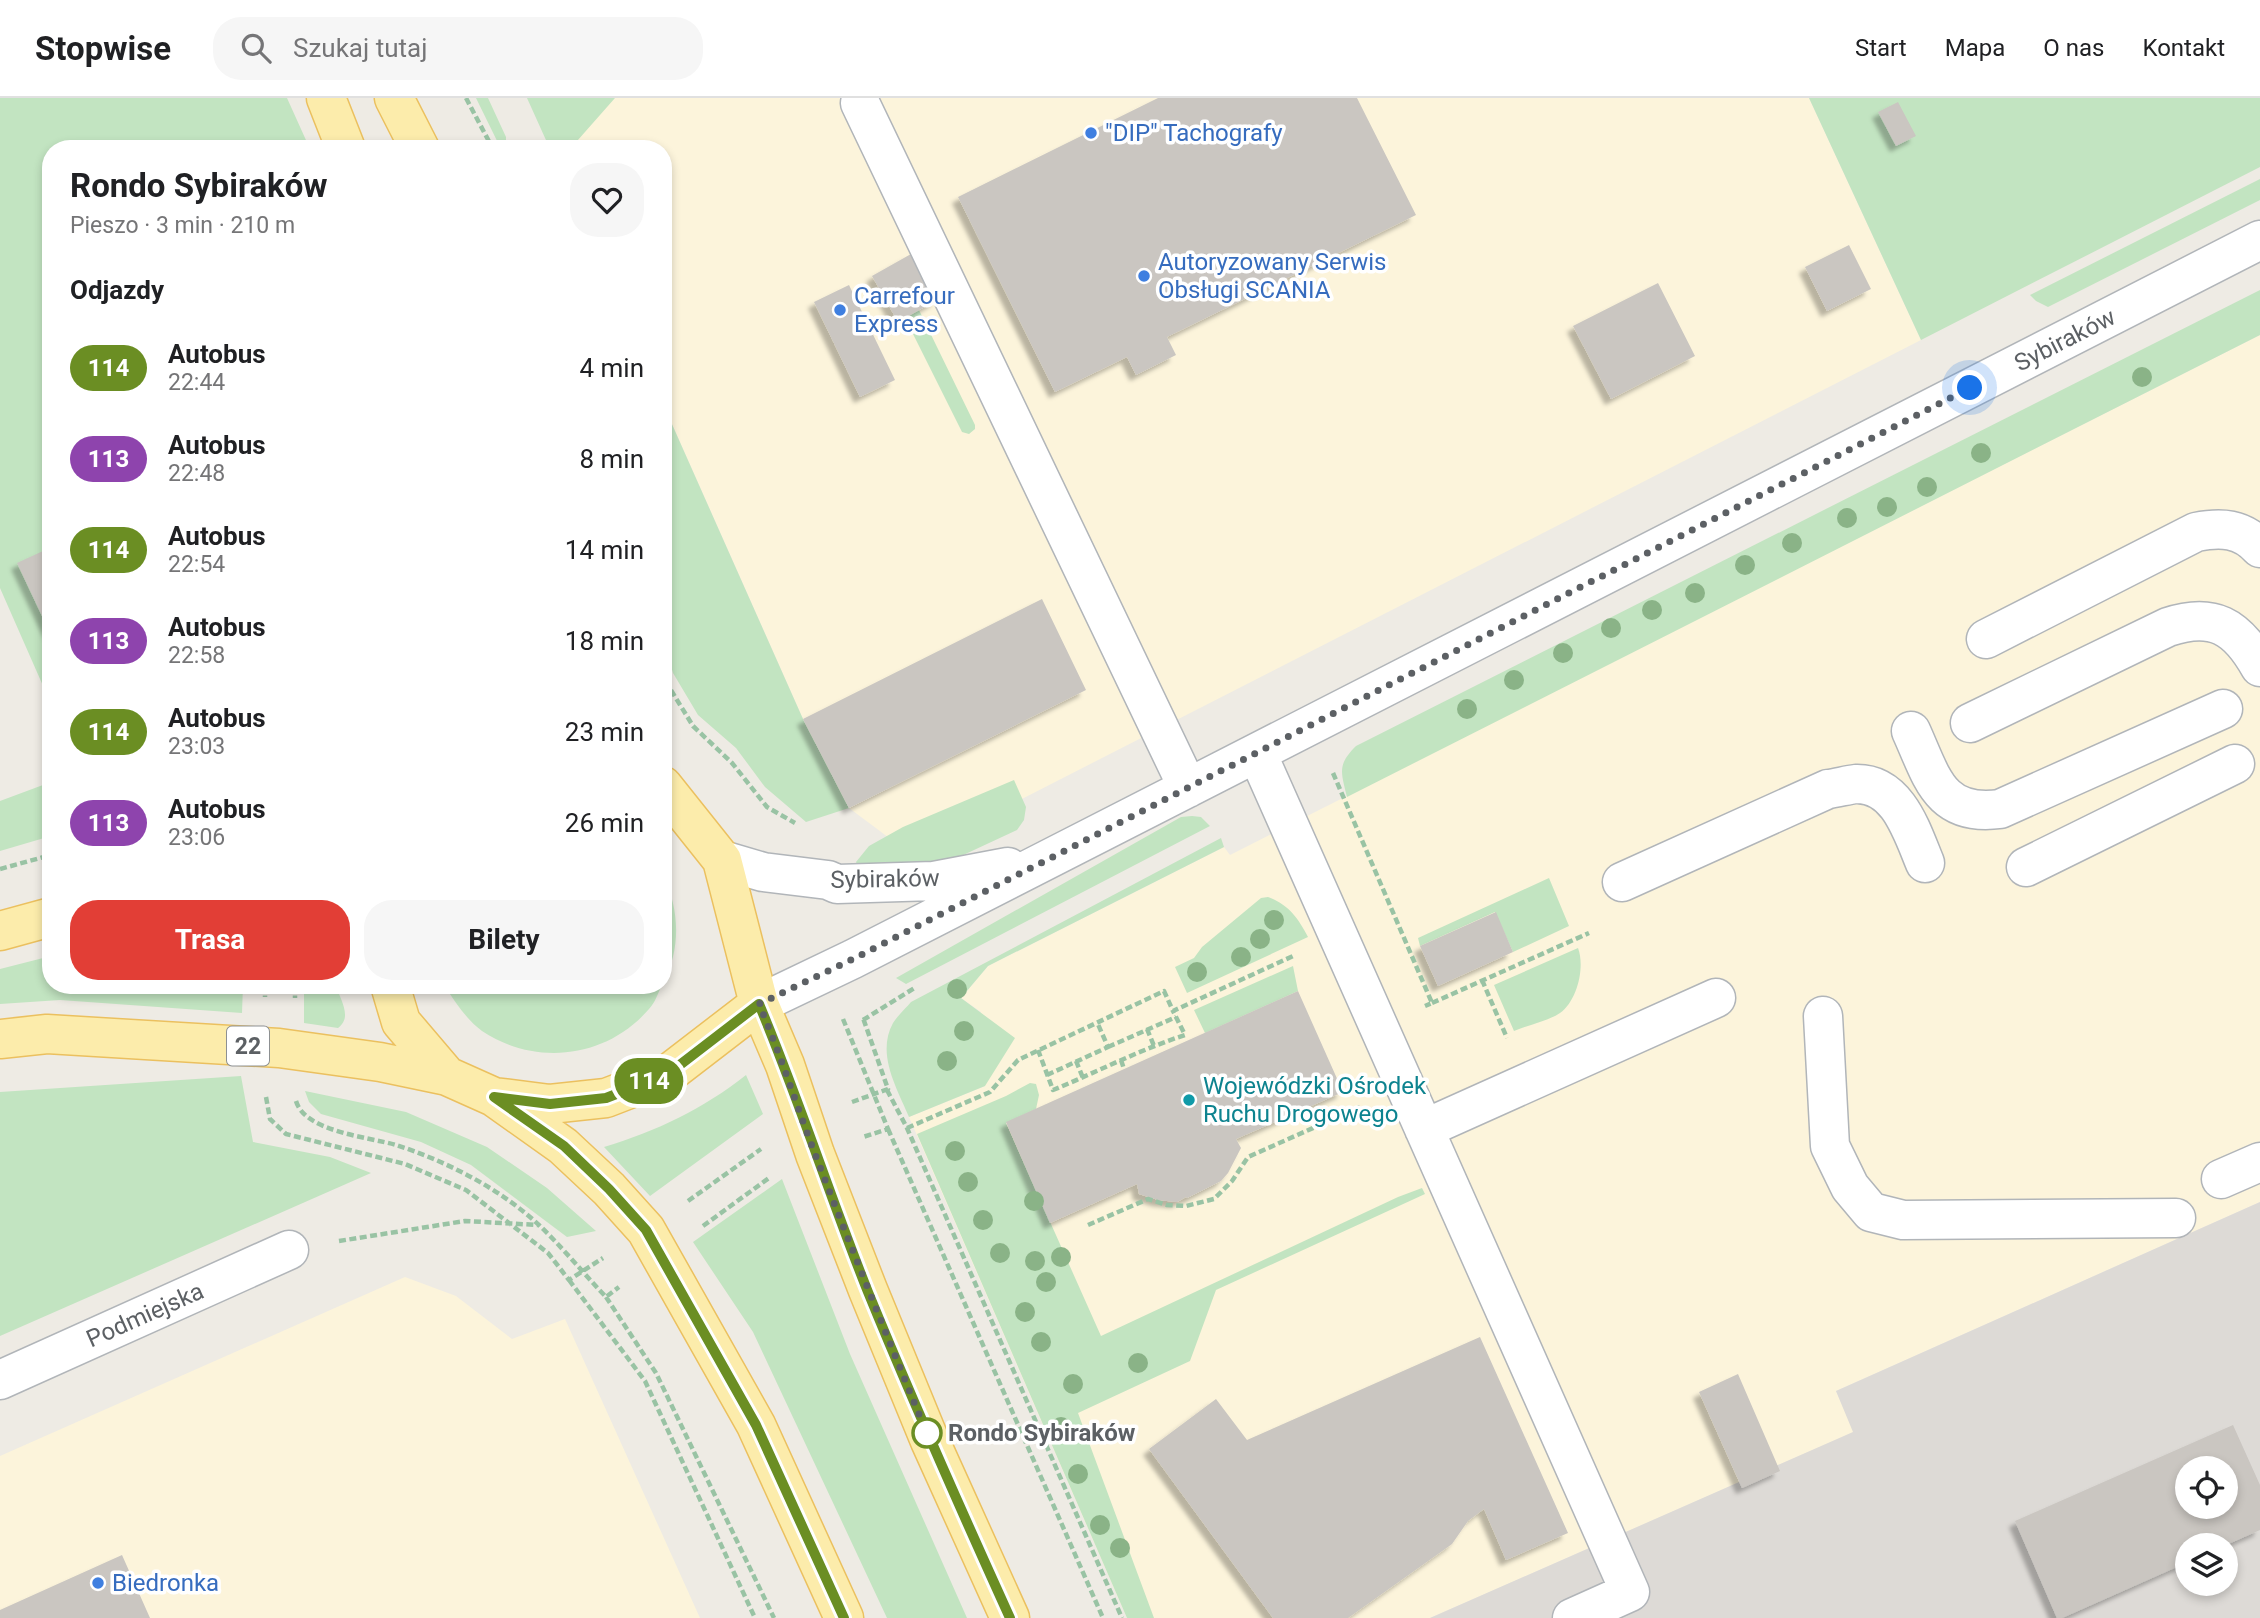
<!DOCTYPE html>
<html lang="pl">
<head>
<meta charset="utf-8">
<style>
	:root { --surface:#fff; --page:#f6f6f6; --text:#202124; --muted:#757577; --line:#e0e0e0; --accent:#e23e36 }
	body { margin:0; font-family:Roboto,sans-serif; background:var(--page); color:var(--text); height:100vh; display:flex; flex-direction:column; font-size:26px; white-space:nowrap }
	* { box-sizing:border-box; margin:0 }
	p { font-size:23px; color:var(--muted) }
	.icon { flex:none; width:38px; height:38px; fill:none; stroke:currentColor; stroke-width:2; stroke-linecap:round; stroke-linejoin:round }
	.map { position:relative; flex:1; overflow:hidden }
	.details { position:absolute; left:42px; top:42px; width:630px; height:854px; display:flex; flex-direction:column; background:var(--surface); border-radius:28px; box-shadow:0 4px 10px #0003 }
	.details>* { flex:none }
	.badge { padding:0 14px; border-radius:23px; font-size:24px; line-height:46px }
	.controls { position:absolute; left:2175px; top:1358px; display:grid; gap:14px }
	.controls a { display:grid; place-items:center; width:63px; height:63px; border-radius:50%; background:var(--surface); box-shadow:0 4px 10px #0003; font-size:35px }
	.you { position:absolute; width:35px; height:35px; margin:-18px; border:5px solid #fff; border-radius:50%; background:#1a73e8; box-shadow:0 0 0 10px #1a73e833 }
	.map>.badge { position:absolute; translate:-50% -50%; box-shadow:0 0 0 4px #fff }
	h2 { padding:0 28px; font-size:26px; line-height:63px }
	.round { display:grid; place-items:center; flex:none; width:74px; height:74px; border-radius:28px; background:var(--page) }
	.head { display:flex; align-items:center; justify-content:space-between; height:119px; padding:0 28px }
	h1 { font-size:33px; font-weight:700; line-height:52px }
	.action { display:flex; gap:14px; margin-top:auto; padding:14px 28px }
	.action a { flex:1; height:80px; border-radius:28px; background:var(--accent); color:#fff; font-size:28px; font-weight:700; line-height:80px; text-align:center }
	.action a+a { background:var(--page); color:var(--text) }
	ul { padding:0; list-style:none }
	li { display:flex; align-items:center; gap:21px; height:91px; padding:0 28px }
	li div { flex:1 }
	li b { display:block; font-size:26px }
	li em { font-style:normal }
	li .badge { min-width:77px; font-weight:700; text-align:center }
	header { display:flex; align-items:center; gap:42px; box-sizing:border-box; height:98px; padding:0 35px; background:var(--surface); border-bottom:2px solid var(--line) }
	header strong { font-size:33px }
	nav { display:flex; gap:38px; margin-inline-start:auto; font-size:24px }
	.search { width:490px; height:63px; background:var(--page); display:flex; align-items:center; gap:18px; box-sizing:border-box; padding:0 24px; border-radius:28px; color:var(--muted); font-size:26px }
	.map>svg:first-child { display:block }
	.commercial { fill:#fcf4db }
	.industrial { fill:#dddad6; fill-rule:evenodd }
	.green { fill:#c2e4c1 }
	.building { fill:#cac6c1; fill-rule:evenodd; filter:url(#shadow) }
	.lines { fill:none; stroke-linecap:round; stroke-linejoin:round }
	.minor-casing { stroke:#b1b5b9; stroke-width:41 }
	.major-casing { stroke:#ebc05f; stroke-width:41 }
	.path { stroke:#99c3a4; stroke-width:4.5; stroke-dasharray:7 3.5; stroke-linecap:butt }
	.minor { stroke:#fff; stroke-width:38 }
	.major { stroke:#fcecab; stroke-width:38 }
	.tree { fill:#8ab387 }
	.line-casing { stroke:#fff; stroke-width:16 }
	.line { stroke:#6b8e23; stroke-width:10 }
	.walk { stroke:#5c6064; stroke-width:7; stroke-dasharray:0 12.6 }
	.shop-dot { fill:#3f7fe0; stroke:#fff; stroke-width:2.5 }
	.culture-dot { fill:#0f9aa8; stroke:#fff; stroke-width:2.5 }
	.stop-dot { fill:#fff; stroke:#6b8e23; stroke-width:3.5 }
	.labels { text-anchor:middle; stroke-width:7; stroke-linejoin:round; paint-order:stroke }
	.shield { fill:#fff; stroke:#8d9092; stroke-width:2 }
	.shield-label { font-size:23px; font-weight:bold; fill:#5c6064 }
	.shop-label { font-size:24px; fill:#366cbe; stroke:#fff; text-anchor:start }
	.street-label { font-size:24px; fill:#5c6064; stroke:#fff }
	.culture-label { font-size:24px; fill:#0d838f; stroke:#fff; text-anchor:start }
	.stop-label { font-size:24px; font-weight:bold; fill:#5c6064; stroke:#fff; text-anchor:start }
</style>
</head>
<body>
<header>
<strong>Stopwise</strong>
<div class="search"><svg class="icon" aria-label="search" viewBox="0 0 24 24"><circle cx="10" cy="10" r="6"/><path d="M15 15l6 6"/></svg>Szukaj tutaj</div>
<nav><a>Start</a><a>Mapa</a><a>O nas</a><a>Kontakt</a></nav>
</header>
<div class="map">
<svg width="2260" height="1520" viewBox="0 0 2260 1520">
	<defs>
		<filter id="shadow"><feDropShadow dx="-6" dy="6" stdDeviation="2" flood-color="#0004"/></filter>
	</defs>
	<rect width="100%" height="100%" fill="#eeebe4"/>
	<path class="commercial" d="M609,0H1809L1921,242L912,757L849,710L803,621L663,306V51H568Z
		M2260,237V1104L1836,1293L1854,1334L1430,1520H1127L909,1019L985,988L981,914L961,900L988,868L1224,749L1230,757Z
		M405,1179L456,1198L512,1241L565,1221L700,1520H0V1358Z"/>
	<path class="industrial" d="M2260,1104V1520H1430L1853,1334L1836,1293ZM2188,1370H2226V1409H2188ZM2188,1447H2226V1486H2188Z"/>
	<path class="green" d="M0,0H287L310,51H51V606L0,490Z
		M476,0H488L506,39V51H501Z
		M527,0H615L570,51H550Z
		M1809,0H2260V69L1921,242Z
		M2260,81V102L2048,209L2036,203L2030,197Z
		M2260,192V237L1347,699C1341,674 1337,667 1356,648Z
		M919,212L975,327V331L969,336L962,334L905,220Z
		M663,306L803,621L849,710L806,724L765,689L736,650L698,617L673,575L663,541Z
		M1014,682L1026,709L1024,722L1017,732L959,759L906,768L858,769L856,764L869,748L903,729Z
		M51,684V738L0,753V703Z
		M1192,718L1201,719L1210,728L906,886L896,880L1181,719Z
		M1221,740L1224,749L988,868L961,900L1015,940L985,988L909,1019C897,990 876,956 893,925C898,917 906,910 911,904Z
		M663,777C680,812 681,851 663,885Z
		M1549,780L1569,828L1513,854L1495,814L1420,848L1418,840Z
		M1268,799C1289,807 1298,820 1308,839L1187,895L1175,869L1194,860L1202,849L1261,800Z
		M1578,850C1585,868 1578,902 1560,915C1548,923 1528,927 1514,933L1494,887Z
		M51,858V887H243L242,915L60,902L0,906V871Z
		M1293,868L1298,893L1205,935L1194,912Z
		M304,887H336C340,902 353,919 338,930L304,925Z
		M444,887H662C658,895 655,905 649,911C607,960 536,969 482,933C466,921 455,904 444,887Z
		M746,977L763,1016L650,1098L604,1049C657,1033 703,1011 746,977Z
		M241,978L253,1044L330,1059L371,1075L0,1238V994Z
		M1030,985L1036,986L1039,997L1036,1011L1006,1025L1101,1238L1398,1099L1422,1090L1425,1096L1216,1192L1190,1263L1078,1315L1154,1520H1127L917,1036L1006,998Z
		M305,993L406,1014L487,1049L547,1090L596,1133L567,1139L471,1067L421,1044L321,1016L309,1004Z
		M782,1081L850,1256L967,1520H887L753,1234L693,1144Z"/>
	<path class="building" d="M1158,0H1357L1416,117L1167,239L1176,257L1136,277L1127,259L1055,294L958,99Z
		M1898,4L1916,38L1896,48L1878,14Z
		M1849,147L1871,191L1827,213L1805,169Z
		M911,156L937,202L898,224L872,178Z
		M1658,185L1695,258L1611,301L1573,228Z
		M849,187L895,282L860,299L814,204Z
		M43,453L51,469V537L17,465Z
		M1042,501L1086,592L849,710L803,621Z
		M1496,814L1513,854L1438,888L1420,848Z
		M1298,893L1343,994L1236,1041L1241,1050L1228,1075L1221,1083L1187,1100L1186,1099L1177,1104L1158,1102L1139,1096L1137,1086L1050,1125L1006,1024Z
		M1480,1239L1568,1435L1506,1462L1484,1411L1468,1423L1452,1446L1348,1520H1273L1149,1351L1216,1301L1247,1342Z
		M1738,1276L1780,1373L1742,1390L1699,1294Z
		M2233,1327L2260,1387V1432L2226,1447H2188V1464L2062,1520H2057L2015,1423ZM2188,1370H2226V1409H2188Z
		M122,1457L150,1520H0V1512Z"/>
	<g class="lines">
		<g class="minor-casing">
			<path id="minor" d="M860,5L1188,690
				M1986,541L2196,434C2221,429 2242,430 2260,450
				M1970,625L2168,529C2213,514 2237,528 2260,569
				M1911,633C1932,679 1939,719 2000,711L2223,611
				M1257,655L1630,1494L1572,1520
				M722,762L763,774L828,782L837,786L934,783L1008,769
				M2026,769L2235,666
				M1622,784L1828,691C1837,690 1847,687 1856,686C1898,685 1912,734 1925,765
				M759,906L853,861L2260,142
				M1823,918L1830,1048L1850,1089L1871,1114L1903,1122L2176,1120
				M1424,1031L1716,900
				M2221,1081L2260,1064
				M0,1282L289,1152"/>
		</g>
		<g class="major-casing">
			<path id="major" d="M326,0L346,51
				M394,0L420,51
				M663,688L722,762L759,906L785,967L815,1056L868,1192L930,1343L1010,1520
				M0,833L51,819
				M390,887L401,924L447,978L494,999L550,1006L606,1000L668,976L759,906
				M0,941L47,936L279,950L380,964L447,978
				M494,999L563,1048L609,1091L646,1132L756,1327L844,1520"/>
		</g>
		<path class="path" d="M466,0L493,51
			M663,573L666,584L693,628L732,665L767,709L795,725
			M1333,675L1432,905L1425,908
			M0,771L51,757
			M1482,882L1507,940
			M265,887V899
			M295,887V900
			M1432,905L1589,835
			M843,921L888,1031L863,1039
			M863,922L916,889
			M1147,931L1154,948
			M1108,949L1176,919
			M1038,952L1053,992C1097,974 1139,952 1185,937L1173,913
			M1121,962L1124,971
			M1076,963L1083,980
			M1047,977L1108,949L1097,924
			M887,992L907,1030L1122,1520
			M266,999L270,1021L286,1036L405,1066L466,1092L548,1155L569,1182L603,1160
			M296,1003C305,1034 369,1039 396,1047C446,1063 501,1091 540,1128C563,1150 584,1176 606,1199L619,1189
			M852,1004L888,991L863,920
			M907,1030L990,994L1018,962L1164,893L1173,913L1293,858
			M888,1031L1103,1520
			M688,1103L761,1051
			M1088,1127L1148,1101L1167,1107L1186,1108L1214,1101L1232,1083L1248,1059L1360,1009
			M703,1128L769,1080
			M339,1143L465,1123L538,1127
			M569,1182L645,1283L755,1520
			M606,1199L656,1275L774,1520"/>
		<use href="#minor" class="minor"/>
		<use href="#major" class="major"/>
	</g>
	<g class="tree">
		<circle cx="2142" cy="279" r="10"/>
		<circle cx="1981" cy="355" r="10"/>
		<circle cx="1927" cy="389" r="10"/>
		<circle cx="1887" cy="409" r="10"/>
		<circle cx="1847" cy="420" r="10"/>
		<circle cx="1792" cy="445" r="10"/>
		<circle cx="1745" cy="467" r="10"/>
		<circle cx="1695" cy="495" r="10"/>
		<circle cx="1652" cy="512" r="10"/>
		<circle cx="1611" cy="530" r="10"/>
		<circle cx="1563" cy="555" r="10"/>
		<circle cx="1514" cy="582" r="10"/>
		<circle cx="1467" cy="611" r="10"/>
		<circle cx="1274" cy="822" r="10"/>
		<circle cx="1260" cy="841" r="10"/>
		<circle cx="1241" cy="859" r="10"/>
		<circle cx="1197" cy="874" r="10"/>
		<circle cx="957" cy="891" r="10"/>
		<circle cx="964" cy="933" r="10"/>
		<circle cx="947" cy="963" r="10"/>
		<circle cx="955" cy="1053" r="10"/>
		<circle cx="968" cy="1084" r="10"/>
		<circle cx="1034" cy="1103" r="10"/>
		<circle cx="983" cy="1122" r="10"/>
		<circle cx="1000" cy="1155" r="10"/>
		<circle cx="1061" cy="1159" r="10"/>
		<circle cx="1035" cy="1163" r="10"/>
		<circle cx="1046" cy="1184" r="10"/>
		<circle cx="1025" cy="1214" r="10"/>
		<circle cx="1041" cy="1244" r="10"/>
		<circle cx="1138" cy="1265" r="10"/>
		<circle cx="1073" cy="1286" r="10"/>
		<circle cx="1061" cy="1329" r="10"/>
		<circle cx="1078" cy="1376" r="10"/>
		<circle cx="1100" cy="1427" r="10"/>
		<circle cx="1120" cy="1450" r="10"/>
	</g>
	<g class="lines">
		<g class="line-casing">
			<path id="line" d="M844,1520L756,1327L646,1132L609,1091L564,1048L494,999L550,1006L606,1000L668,976L759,906C799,1001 830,1099 868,1194C913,1304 961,1412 1010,1520"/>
		</g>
		<use href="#line" class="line"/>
		<path class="walk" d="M927,1335L930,1343C891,1248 852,1152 815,1056C796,1006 780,955 759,906L853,861L1970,290"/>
	</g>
	<g class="shop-dot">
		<circle cx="1091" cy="35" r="7"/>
		<circle cx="1144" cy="178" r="7"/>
		<circle cx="840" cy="212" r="7"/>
		<circle cx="98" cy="1485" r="7"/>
	</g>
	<circle class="culture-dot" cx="1189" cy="1002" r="7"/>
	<circle class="stop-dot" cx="927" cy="1335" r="14"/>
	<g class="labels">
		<rect class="shield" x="227" y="928.5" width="42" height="39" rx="5"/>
		<g class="shield-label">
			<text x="248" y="956">22</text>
		</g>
		<g class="shop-label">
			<text x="1105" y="43">"DIP" Tachografy</text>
			<text x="1158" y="172">Autoryzowany Serwis<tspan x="1158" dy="28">Obsługi SCANIA</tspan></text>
			<text x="854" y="206">Carrefour<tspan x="854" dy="28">Express</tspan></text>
			<text x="112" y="1493">Biedronka</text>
		</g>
		<g class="street-label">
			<text transform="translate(2065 242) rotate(-27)" y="8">Sybiraków</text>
			<text transform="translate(885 781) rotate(-1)" y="8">Sybiraków</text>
			<text transform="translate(145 1217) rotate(-24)" y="8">Podmiejska</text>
		</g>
		<g class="culture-label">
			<text x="1203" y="996">Wojewódzki Ośrodek<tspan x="1203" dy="28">Ruchu Drogowego</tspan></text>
		</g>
		<g class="stop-label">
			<text x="948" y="1343">Rondo Sybiraków</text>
		</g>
	</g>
</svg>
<div class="controls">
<a><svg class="icon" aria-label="locate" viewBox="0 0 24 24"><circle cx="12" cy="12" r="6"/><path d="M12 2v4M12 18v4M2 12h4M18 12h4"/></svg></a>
<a><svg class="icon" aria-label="layers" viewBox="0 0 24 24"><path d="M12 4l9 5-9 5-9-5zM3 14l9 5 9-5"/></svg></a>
</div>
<div class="you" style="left:1970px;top:290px"></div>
<b class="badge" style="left:649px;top:983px;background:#6b8e23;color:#fff">114</b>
<section class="details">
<div class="head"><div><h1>Rondo Sybiraków</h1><p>Pieszo · 3 min · 210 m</p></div><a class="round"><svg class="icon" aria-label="heart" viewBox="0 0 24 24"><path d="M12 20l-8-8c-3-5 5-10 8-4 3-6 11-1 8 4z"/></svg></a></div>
<h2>Odjazdy</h2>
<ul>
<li><span class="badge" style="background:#6b8e23;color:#fff">114</span><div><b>Autobus</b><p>22:44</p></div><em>4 min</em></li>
<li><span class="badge" style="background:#8e44ad;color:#fff">113</span><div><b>Autobus</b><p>22:48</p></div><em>8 min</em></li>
<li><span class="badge" style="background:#6b8e23;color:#fff">114</span><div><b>Autobus</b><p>22:54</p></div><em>14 min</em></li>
<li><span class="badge" style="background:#8e44ad;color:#fff">113</span><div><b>Autobus</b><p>22:58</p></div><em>18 min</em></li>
<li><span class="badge" style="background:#6b8e23;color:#fff">114</span><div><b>Autobus</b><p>23:03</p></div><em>23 min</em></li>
<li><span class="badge" style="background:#8e44ad;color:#fff">113</span><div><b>Autobus</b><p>23:06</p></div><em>26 min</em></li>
</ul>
<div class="action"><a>Trasa</a><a>Bilety</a></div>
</section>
</div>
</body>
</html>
